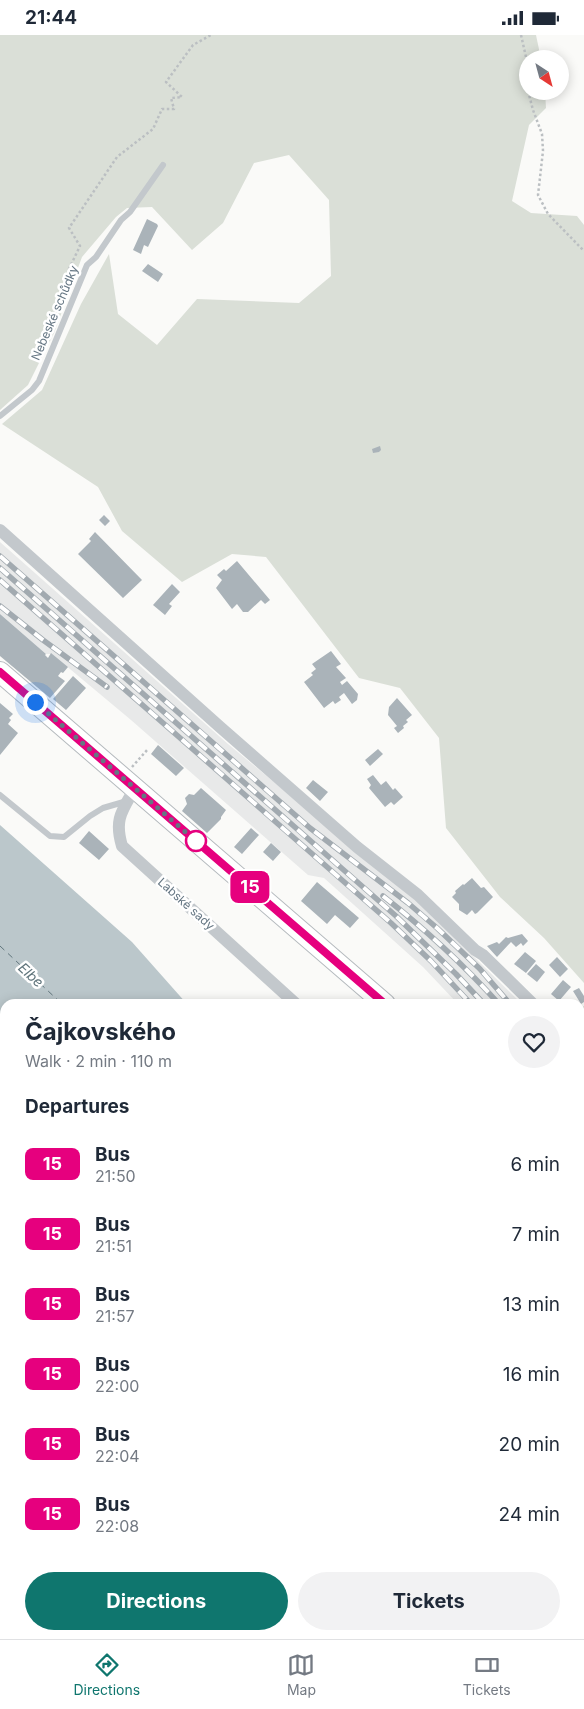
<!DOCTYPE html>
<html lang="en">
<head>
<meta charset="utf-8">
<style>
	:root { --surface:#fff; --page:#f2f2f3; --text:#1f2937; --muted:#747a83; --line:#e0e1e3; --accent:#0f766e }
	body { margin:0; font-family:Inter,sans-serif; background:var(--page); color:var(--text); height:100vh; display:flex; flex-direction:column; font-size:19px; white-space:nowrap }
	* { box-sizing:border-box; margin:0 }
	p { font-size:16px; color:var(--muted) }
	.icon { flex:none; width:28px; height:28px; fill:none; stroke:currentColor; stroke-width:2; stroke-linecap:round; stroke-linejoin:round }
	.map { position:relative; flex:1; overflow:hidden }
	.details { position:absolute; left:0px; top:964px; width:585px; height:641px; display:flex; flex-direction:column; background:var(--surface); border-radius:15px 15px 0 0; box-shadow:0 2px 12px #0003 }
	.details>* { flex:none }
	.badge { padding:0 10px; border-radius:8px; font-size:18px; line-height:32px }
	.needle { width:32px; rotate:144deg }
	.controls { position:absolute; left:519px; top:15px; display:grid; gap:10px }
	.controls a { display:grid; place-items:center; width:50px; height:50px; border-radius:50%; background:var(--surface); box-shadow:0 2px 12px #0003; font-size:25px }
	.you { position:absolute; width:25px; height:25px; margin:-12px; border:4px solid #fff; border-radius:50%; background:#1a73e8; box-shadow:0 0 0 8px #1a73e833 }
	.map>.badge { position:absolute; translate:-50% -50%; box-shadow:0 0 0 2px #fff }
	h2 { padding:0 25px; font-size:19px; line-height:45px }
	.round { display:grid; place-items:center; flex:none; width:52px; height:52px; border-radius:26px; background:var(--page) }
	.overview { display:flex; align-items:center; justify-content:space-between; height:85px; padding:0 25px }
	h1 { font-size:24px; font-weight:700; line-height:38px }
	.action { display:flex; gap:10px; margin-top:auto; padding:10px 25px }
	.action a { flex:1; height:58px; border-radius:30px; background:var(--accent); color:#fff; font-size:20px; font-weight:700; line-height:58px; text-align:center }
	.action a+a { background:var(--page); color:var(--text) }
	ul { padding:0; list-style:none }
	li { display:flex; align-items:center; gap:15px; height:70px; padding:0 25px }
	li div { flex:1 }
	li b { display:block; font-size:19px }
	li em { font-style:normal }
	li .badge { min-width:55px; font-weight:700; text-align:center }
	.status { display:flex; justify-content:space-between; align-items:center; height:35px; padding:0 25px; background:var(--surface); direction:ltr }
	.status svg { height:14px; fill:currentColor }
	.tab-bar { display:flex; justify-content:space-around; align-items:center; height:70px; border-top:1px solid var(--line); background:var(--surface); font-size:14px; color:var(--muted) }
	.tab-bar a { display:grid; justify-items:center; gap:2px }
	.tab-bar .on { color:var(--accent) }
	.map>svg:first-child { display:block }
	.built { fill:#e8e9e9 }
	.green { fill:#dadfd7 }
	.water { fill:#bbc7cb }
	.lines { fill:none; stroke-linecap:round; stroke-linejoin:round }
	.ferry { stroke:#60757c; stroke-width:1; stroke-dasharray:6 5; stroke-linecap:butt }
	.building { fill:#aab3b9 }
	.primary-casing { stroke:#b5babe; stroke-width:22 }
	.path { stroke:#bbbfc2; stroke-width:2.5; stroke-dasharray:2.5 2.5; stroke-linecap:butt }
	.service { stroke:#c3c8cc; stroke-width:6 }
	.minor { stroke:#c3c8cc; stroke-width:12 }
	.primary { stroke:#fff; stroke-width:20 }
	.rail-casing { stroke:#a2aab0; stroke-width:5.5 }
	.rail { stroke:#fff; stroke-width:4; stroke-dasharray:11; stroke-linecap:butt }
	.line-casing { stroke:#fff; stroke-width:11 }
	.line { stroke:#e6007e; stroke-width:8 }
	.walk { stroke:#657683; stroke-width:5; stroke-dasharray:0 9 }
	.stop-dot { fill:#fff; stroke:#e6007e; stroke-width:2.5 }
	.labels { text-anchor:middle; stroke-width:5; stroke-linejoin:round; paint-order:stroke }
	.street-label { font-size:12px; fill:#657683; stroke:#fff }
	.water-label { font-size:14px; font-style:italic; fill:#60757c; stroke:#fff }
</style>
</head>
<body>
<div class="status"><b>21:44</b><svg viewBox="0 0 49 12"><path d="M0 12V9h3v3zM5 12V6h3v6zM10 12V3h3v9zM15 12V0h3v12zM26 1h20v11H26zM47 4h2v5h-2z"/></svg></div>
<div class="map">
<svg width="584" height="1604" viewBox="0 0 584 1604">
	<rect width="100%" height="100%" fill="#fafaf8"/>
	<path class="built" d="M0,507L228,709L414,863L522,969H458L423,932L324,843L308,840L131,685L52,619H46L0,579Z
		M580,1043L584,1048V1139L580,1132Z"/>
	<path class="green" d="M0,0H536L541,24H528V56H545L546,73L529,90L512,166L531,178L577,181L584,190V948L544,903L500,862L446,793L439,703L400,653L359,643L266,522L232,519L182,547L122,496L98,452L2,389L42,355L81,269L109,219L118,279L157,310L197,264L299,268L331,241L329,165L289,120L254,128L223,188L192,215L152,172L127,173L116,182L82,222L54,298L28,350L0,375Z
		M584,971V1048L580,1043V973Z"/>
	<path class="water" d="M0,790L132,907L187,969H5V1179L0,1176Z
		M580,1459L584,1464V1604H418L416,1600H580Z
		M282,1600H407L410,1604H285Z"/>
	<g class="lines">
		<path class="ferry" d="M0,911L62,969
			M580,1552L584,1558"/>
	</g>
	<path class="building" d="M147,184L157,189L158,191L148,212L144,210L141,219L133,215Z
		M148,229L163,239L158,247L142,236Z
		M380,411L381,415L379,417L373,418L372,414Z
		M104,480L110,486L105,491L99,485Z
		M95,497L142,545L123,563L78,519L91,506L89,504Z
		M237,526L270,565L265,569L261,565L248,577H243L237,569L232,574L216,553L222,545L217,540L224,534L226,536Z
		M172,549L180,557L169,569L172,571L165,580L153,570Z
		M0,579L46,619L45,620L48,623L51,618L68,632L63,638L61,637L58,641L65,646L50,663L0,621Z
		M331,616L341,629L336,632L346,643L340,647L342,650L347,646L358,659L357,665L352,669L344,658L339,662L341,665L335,669L333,666L324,673L304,647L313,640L311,638L316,634L312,629Z
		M73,641L86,653L66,675L53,664Z
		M397,663L412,680L406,685L408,687L403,691L404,693L398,698L394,693L397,691L388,680L389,672Z
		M0,668L13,679L9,683L11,685L8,689L18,698L0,720Z
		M158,710L184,733L176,741L151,719Z
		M378,714L383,719L370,731L365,725Z
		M373,740L381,750L386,746L393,755L395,753L403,762L394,770L391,767L385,772L369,753L371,750L367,744Z
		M313,745L328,757L320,766L306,753Z
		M201,753L226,775L221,782V784L207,798L182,776L187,769L185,763L189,759L194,760Z
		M251,793L259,800L242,819L234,812Z
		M89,796L109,814L99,825L79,808Z
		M271,808L281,817L273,826L263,817Z
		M472,843L481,853L484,852L493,862L477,878L475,879L472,875L467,880L459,875V869L452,862L456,858L455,856L463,849L464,850Z
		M317,847L359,883L350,893L335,880L327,889L301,866Z
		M522,899L528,906L523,911L521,908L516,912L511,907L497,922L487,911L497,907L499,909L506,902L508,903Z
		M525,917L536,926L526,938L514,929Z
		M557,922L568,934L560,942L549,930Z
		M536,929L545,937L537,947L527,939Z
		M563,945L571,952L559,966L551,959Z
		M579,953L584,961V967L581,969L573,956Z
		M580,1231L584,1234V1246L580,1243Z
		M584,1249V1281L580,1274V1251Z
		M0,1323L5,1330V1379L0,1372Z
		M0,1402L5,1410V1430L0,1423Z
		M5,1500V1521L0,1525V1504Z
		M5,1572V1593L0,1586V1575Z
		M11,1600H35L36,1603V1604H14Z
		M146,1600H179L181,1604H149Z"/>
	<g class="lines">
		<g class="primary-casing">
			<path id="primary" d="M0,637L385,969
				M580,1171L584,1179"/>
		</g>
		<path class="path" d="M521,0L526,22L528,53
			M528,56L533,75L542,99L543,116L538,160L548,179L584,216
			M74,236L69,234L80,211L69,193L117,122L153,94L162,74H174L171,63L182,62L166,47L193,10L211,0
			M132,732L148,714
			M0,1275L5,1280
			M221,1600L223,1604
			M241,1600L244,1604"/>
		<path class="service" d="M0,381L32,355L39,346L87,230L96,222L121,185L130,177L163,130
			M0,760L50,801L64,802L90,781L103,773L127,766
			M0,1387L5,1395"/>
		<path class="minor" d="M0,495L220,692L357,812L418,860L475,915L483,920L533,969
			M135,753C122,776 114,784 122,811L296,969
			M0,1302L5,1309
			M580,1330L584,1338
			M0,1561L5,1557
			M200,1600L202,1604"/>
		<use href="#primary" class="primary"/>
		<g class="rail-casing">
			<path id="rail" d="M0,521L310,793L408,868L437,893L480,934L510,969
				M0,533L396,881L456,939L484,969
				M0,545L391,888L431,926L471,969
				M0,571L43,605L107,652
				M383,861C425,894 463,929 499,969
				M580,1061L584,1067
				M580,1075L584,1081
				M580,1096L584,1102
				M580,1112L584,1118"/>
		</g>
		<use href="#rail" class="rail"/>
	</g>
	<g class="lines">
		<g class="line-casing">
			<path id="line" d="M0,637L385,969"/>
		</g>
		<use href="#line" class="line"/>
		<path class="walk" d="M35,667L196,806"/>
	</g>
	<circle class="stop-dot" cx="196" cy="806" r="10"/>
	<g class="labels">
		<g class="street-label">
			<text transform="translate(55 278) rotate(-67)" y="4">Nebeské schůdky</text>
			<text transform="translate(186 869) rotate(42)" y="4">Labské sady</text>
		</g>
		<g class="water-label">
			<text transform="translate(31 940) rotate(43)" y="5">Elbe</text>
		</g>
	</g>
</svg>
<div class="controls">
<a><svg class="needle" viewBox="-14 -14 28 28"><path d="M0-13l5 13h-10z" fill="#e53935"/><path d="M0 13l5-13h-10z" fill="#747a83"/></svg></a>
</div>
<div class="you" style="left:35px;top:667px"></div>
<b class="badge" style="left:250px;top:852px;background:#e6007e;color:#fff">15</b>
<section class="details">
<div class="overview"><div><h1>Čajkovského</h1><p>Walk · 2 min · 110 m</p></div><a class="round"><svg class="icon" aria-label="heart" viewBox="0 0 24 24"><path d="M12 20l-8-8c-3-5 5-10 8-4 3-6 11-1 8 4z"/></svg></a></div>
<h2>Departures</h2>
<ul>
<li><span class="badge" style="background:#e6007e;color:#fff">15</span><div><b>Bus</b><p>21:50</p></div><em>6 min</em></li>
<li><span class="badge" style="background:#e6007e;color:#fff">15</span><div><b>Bus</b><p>21:51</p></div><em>7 min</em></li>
<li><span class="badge" style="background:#e6007e;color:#fff">15</span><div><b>Bus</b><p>21:57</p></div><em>13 min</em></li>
<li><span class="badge" style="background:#e6007e;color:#fff">15</span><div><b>Bus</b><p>22:00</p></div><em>16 min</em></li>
<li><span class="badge" style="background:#e6007e;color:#fff">15</span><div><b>Bus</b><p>22:04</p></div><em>20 min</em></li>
<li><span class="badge" style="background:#e6007e;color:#fff">15</span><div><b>Bus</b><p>22:08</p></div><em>24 min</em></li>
</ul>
<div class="action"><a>Directions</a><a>Tickets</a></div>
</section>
</div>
<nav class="tab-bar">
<a class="on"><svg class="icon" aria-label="directions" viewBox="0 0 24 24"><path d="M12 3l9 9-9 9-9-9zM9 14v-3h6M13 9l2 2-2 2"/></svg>Directions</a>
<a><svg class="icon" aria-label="map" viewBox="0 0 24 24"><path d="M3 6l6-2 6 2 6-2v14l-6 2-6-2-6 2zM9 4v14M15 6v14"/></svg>Map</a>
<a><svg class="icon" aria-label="tickets" viewBox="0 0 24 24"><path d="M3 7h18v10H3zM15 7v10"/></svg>Tickets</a>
</nav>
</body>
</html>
